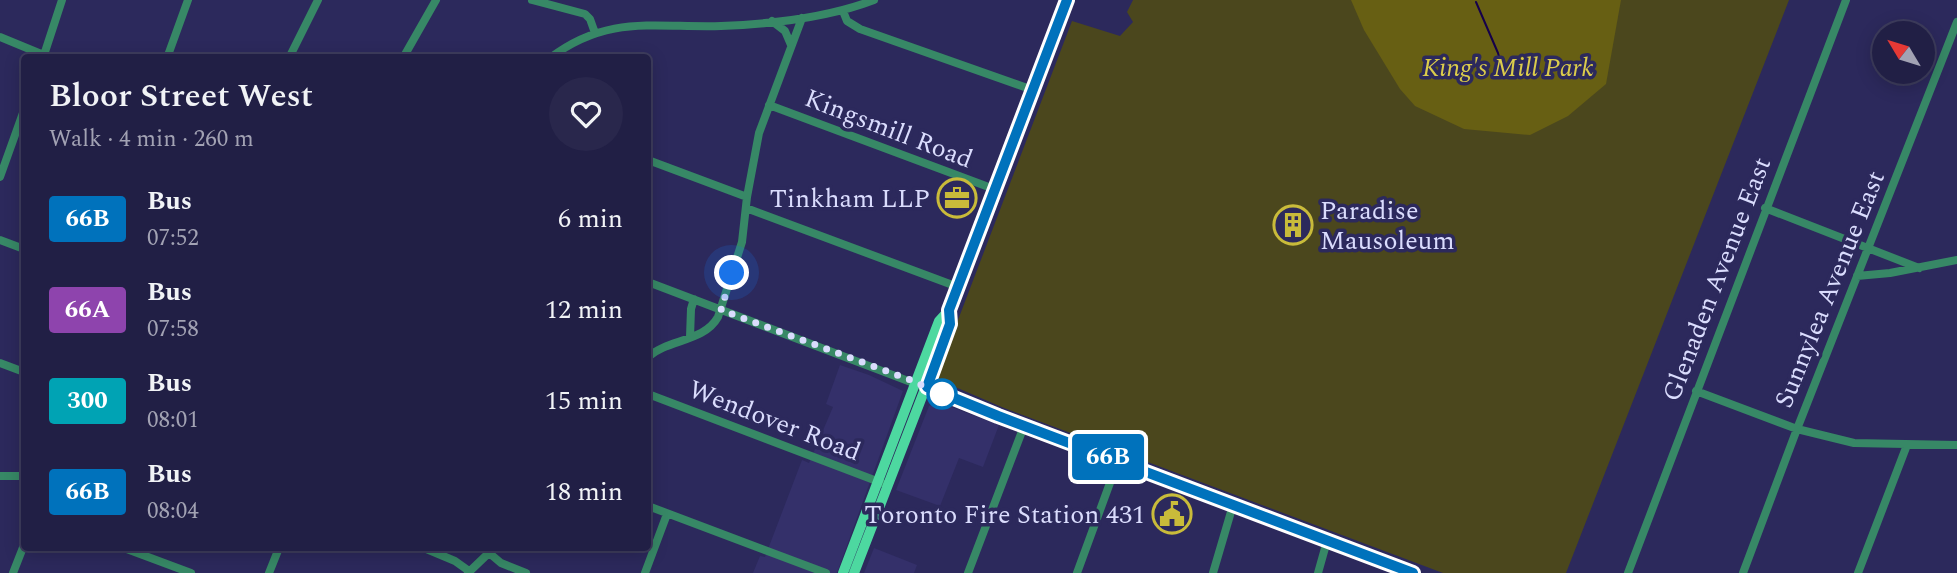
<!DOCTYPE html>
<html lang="en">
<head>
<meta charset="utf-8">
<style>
	:root { --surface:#211f45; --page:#29274c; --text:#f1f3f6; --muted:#a2a2b3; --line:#3e3d5e }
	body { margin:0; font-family:Spectral,serif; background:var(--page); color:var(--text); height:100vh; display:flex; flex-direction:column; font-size:26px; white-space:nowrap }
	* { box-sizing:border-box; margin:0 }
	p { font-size:23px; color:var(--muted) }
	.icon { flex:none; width:38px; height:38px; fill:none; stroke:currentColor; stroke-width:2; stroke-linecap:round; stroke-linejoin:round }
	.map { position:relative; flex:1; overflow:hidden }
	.panel { position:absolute; left:21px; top:54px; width:630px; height:497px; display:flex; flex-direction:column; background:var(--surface); border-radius:7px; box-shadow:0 4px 18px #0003,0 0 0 2px var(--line) }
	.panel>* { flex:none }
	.badge { padding:0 14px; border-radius:5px; font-size:24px; line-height:46px }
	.needle { width:46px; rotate:308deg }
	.buttons { position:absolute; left:1872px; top:21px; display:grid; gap:14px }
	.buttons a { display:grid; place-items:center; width:63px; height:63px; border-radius:50%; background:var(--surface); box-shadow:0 4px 18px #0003,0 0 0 2px var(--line); font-size:35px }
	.you { position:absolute; width:35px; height:35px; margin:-18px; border:5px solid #fff; border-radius:50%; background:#1a73e8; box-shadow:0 0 0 10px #1a73e833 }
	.map>.badge { position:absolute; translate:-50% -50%; box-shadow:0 0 0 4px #fff }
	.round { display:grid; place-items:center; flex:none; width:74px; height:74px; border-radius:37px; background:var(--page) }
	.overview { display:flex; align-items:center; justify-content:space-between; height:119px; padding:0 28px }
	h1 { font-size:33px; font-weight:600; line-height:52px }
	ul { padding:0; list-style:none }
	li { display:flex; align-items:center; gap:21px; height:91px; padding:0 28px }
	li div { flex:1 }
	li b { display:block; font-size:26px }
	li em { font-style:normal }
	li .badge { min-width:77px; font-weight:700; text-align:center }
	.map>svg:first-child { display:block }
	.built { fill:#34306a }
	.green { fill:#4b471d }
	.forest { fill:#675f13 }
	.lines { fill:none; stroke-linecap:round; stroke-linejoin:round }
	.stream { stroke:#15004a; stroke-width:2 }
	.minor { stroke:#378866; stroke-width:8 }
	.major { stroke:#4dd8a0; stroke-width:10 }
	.line-casing { stroke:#fff; stroke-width:16 }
	.line { stroke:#0072bc; stroke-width:10 }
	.walk { stroke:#dadcfd; stroke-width:7; stroke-dasharray:0 12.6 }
	.stop-dot { fill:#fff; stroke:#0072bc; stroke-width:3.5 }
	.labels { text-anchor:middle; stroke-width:7; stroke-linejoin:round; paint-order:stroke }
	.park-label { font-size:26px; font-style:italic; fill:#dbcc4b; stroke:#2c295c }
	.street-label { font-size:26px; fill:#dadcfd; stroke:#2c295c }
	.poi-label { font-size:26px; fill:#dadcfd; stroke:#2c295c; text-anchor:end }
</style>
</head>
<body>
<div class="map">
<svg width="1957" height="573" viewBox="0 0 1957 573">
	<rect width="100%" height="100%" fill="#2c295c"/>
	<path class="built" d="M840,365L869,375L903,391L837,573H753L760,556L765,557L802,460L809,463L833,407L826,404Z
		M938,402L999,425L983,467L959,458L940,506L896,490L929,406Z
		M874,548L917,565L914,573H864Z"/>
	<path class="green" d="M1133,0H1789L1566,573H1443L1004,408L939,380L937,375L1072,21L1120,36L1133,22L1127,12Z"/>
	<path class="forest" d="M1351,0H1621L1606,84L1568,116L1530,135L1464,129L1415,106L1400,89L1364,30Z"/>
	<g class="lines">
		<path class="stream" d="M1476,2L1498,53L1505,78"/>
		<path class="minor" d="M532,0L585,14L590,19L595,33
			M843,11L847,21L860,29L1033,90
			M772,21L785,31L791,45
			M0,37L51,58
			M43,58L62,0
			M167,58L188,0
			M289,58L318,0
			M403,58L436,0
			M550,58C608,14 655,28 721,26C772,24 827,18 874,0
			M769,105L994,189
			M648,160L747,197
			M0,177L24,110
			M746,208L958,287
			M1765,208L1919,268
			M0,240L24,249
			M1857,276L1890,273L1957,260
			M648,282C903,377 1157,476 1413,573
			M690,337L691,309L694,299
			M648,357C668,339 704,342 718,317L742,242L747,197L759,133L802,18
			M0,363L24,372
			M1696,391L1797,429L1854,443L1957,445
			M648,394L882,483
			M0,476H24
			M648,506L826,573
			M124,548L191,573
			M424,548L455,561L469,571
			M488,552L501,563L526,573
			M13,573L24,545
			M269,573L279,548
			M468,573L494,548
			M645,573L667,514
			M968,573L1024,426
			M1077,573L1118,461
			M1213,573L1233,505
			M1318,573L1327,541
			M1628,573L1846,0
			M1743,573L1797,429L1957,22
			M1858,573L1907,445"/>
		<path class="major" d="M843,573L939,321L949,310
			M854,573L950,324L949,310L1067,0"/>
	</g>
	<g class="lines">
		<g class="line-casing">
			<path id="line" d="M1067,0L949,310L950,324L927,387L998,416L1413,573"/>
		</g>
		<use href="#line" class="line"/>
		<path class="walk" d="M732,273L721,310L908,379L942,394"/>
	</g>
	<defs>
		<g id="office-ring" transform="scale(2.0125)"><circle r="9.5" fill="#2c295c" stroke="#c9bb3a" stroke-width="1.5"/><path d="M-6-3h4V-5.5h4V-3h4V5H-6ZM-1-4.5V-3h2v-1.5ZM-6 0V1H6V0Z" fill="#c9bb3a"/></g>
		<g id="building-ring" transform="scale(2.0125)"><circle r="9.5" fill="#2c295c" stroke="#c9bb3a" stroke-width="1.5"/><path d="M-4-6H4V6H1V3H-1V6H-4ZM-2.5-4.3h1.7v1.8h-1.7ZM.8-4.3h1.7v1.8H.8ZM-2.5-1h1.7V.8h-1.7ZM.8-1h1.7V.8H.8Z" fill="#c9bb3a"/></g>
		<g id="civic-ring" transform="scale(2.0125)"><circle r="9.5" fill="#2c295c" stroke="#c9bb3a" stroke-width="1.5"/><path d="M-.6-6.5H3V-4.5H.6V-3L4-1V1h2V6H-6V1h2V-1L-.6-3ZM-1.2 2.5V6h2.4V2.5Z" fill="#c9bb3a"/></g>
	</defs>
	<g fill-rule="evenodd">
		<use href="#office-ring" x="957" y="198"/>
		<use href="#building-ring" x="1293" y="225"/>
		<use href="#civic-ring" x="1172" y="514"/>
	</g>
	<circle class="stop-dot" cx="942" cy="394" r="14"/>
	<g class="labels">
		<g class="park-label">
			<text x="1508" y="76">King's Mill Park</text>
		</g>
		<g class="street-label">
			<text transform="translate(889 128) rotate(21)" y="9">Kingsmill Road</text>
			<text transform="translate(1716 279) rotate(-69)" y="9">Glenaden Avenue East</text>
			<text transform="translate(1829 289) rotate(-68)" y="9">Sunnylea Avenue East</text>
			<text transform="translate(775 420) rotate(21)" y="9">Wendover Road</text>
		</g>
		<g class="poi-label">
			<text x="930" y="207">Tinkham LLP</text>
			<text x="1320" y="219" text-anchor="start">Paradise<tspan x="1320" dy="30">Mausoleum</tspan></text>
			<text x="1145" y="523">Toronto Fire Station 431</text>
		</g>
	</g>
</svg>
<div class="buttons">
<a><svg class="needle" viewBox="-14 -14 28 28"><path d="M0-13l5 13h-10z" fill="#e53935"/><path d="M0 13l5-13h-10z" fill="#a2a2b3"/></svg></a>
</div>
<div class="you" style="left:732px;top:273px"></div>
<b class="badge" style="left:1108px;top:457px;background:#0072bc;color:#fff">66B</b>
<section class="panel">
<div class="overview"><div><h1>Bloor Street West</h1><p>Walk · 4 min · 260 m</p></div><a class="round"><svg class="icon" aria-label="heart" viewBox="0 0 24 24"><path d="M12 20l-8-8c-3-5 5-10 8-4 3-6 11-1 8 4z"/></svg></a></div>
<ul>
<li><span class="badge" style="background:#0072bc;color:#fff">66B</span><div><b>Bus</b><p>07:52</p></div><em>6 min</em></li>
<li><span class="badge" style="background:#8e44ad;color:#fff">66A</span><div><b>Bus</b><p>07:58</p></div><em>12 min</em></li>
<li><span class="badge" style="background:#00a3b4;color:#fff">300</span><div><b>Bus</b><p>08:01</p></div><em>15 min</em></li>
<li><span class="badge" style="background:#0072bc;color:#fff">66B</span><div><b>Bus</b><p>08:04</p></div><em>18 min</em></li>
</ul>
</section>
</div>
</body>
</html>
